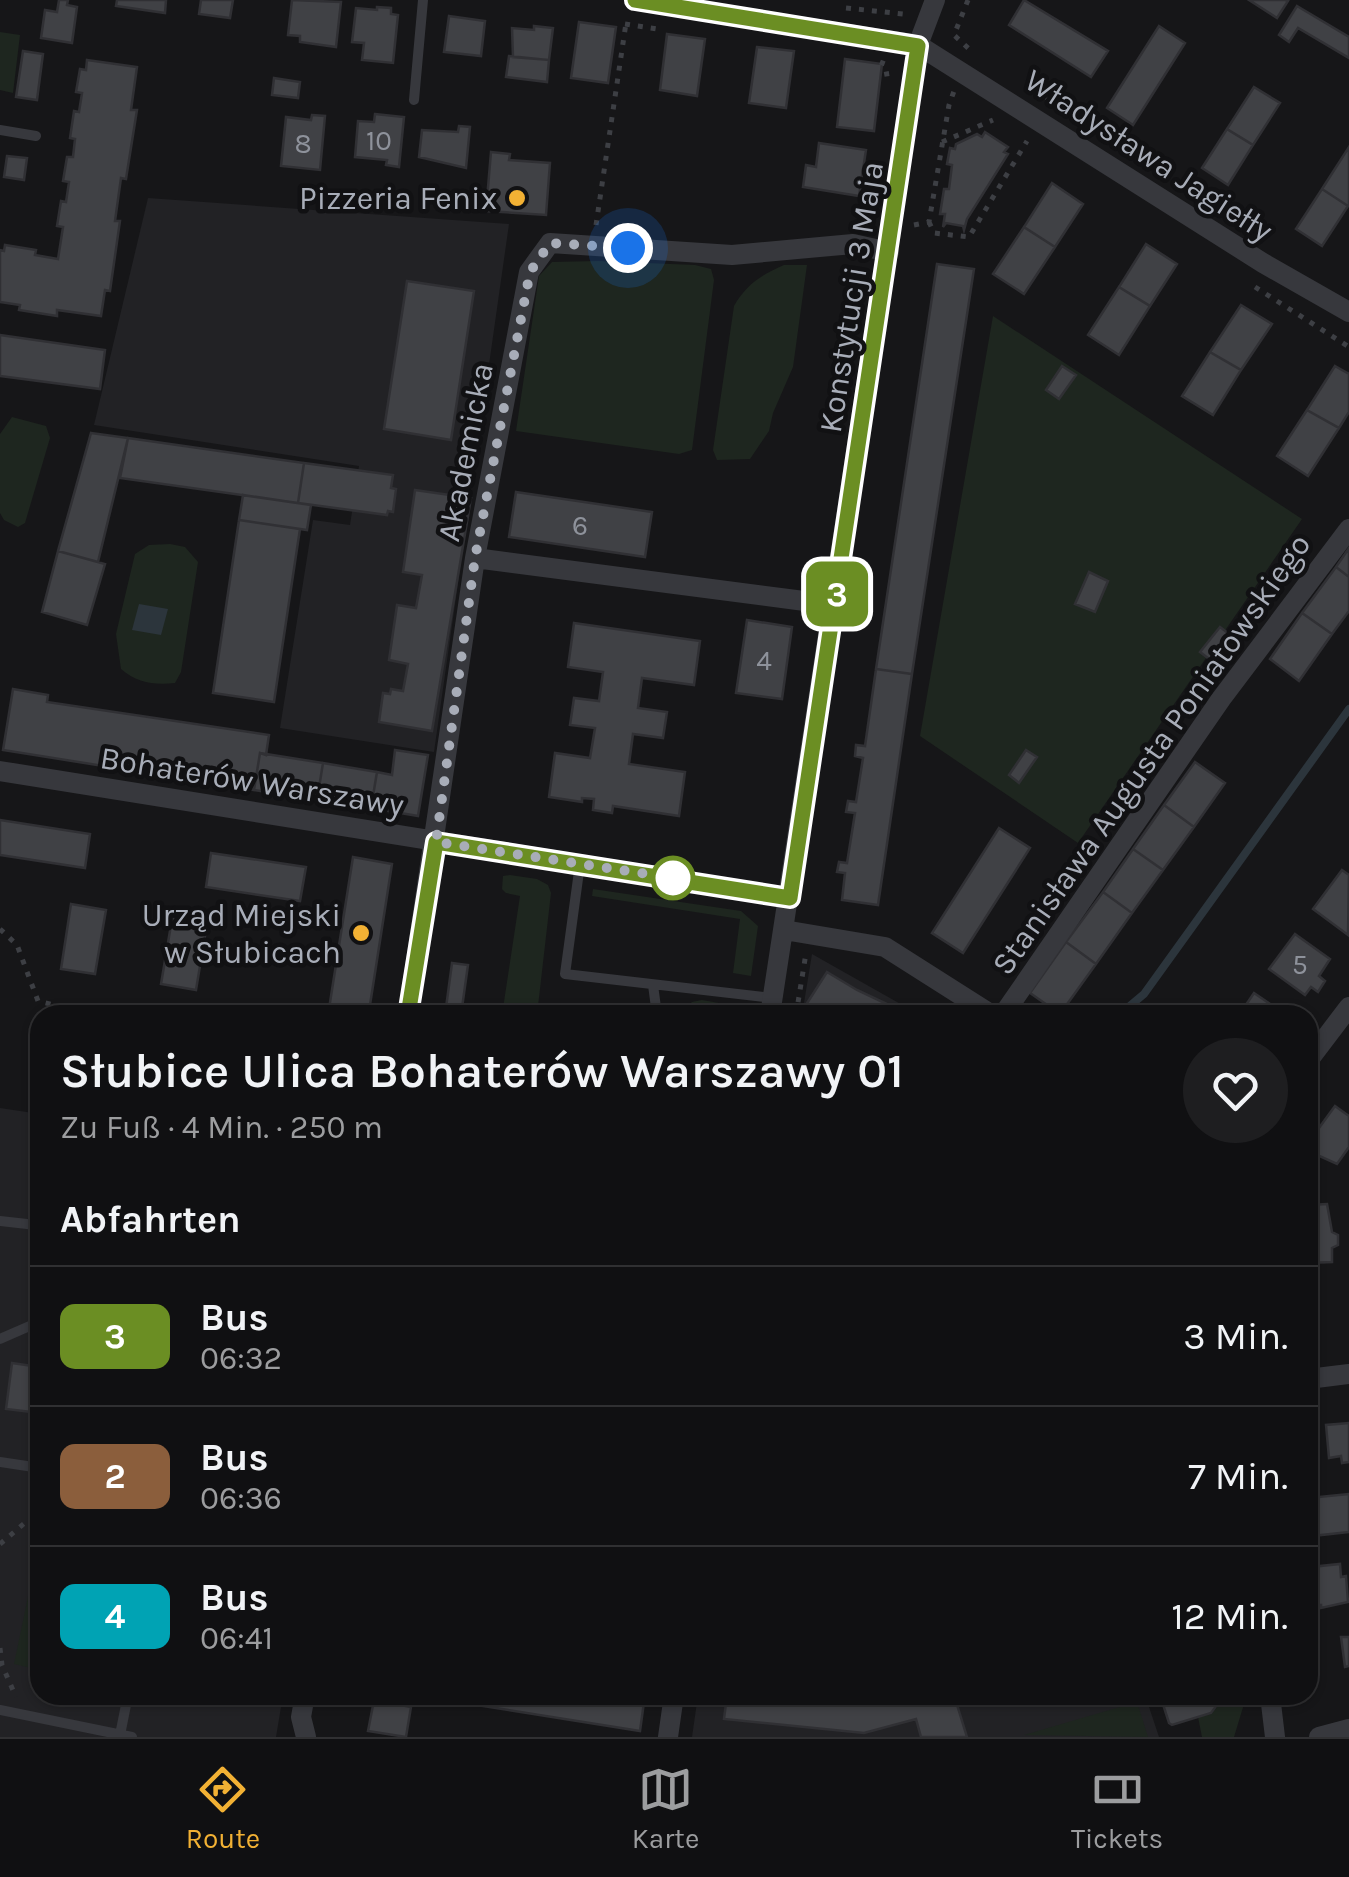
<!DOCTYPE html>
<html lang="de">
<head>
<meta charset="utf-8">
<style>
	:root { --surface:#101012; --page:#1e1e20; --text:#f1f3f6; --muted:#9c9d9f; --line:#303032; --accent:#f2b134 }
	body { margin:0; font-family:Karla,sans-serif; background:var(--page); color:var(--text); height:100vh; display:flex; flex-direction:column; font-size:38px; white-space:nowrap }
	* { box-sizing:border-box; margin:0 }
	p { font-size:32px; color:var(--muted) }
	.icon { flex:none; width:55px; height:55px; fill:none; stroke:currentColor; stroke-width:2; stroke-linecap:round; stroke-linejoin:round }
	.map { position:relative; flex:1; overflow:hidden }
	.details { position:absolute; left:30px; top:1005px; width:1288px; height:700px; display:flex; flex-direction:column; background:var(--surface); border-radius:30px; box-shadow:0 2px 8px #0004,0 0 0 2px var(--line) }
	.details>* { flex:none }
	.badge { padding:0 20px; border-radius:15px; font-size:35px; line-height:65px }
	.you { position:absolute; width:50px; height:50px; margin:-25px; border:8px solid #fff; border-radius:50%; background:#1a73e8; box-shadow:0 0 0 15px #1a73e833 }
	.map>.badge { position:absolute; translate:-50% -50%; box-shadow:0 0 0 5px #fff }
	h2 { padding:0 30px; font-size:38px; line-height:90px }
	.round { display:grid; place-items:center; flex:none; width:105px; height:105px; border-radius:52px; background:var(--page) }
	.headline { display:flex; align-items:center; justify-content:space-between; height:170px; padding:0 30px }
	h1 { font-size:48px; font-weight:600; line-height:75px }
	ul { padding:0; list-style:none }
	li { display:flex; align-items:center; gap:30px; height:140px; padding:0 30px; border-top:2px solid var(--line) }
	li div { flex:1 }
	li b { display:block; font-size:38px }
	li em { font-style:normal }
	li .badge { min-width:110px; font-weight:700; text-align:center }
	.tabs { display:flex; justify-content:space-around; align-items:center; height:140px; border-top:2px solid var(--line); background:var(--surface); font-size:28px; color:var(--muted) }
	.tabs a { display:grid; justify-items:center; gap:5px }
	.tabs .active { color:var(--accent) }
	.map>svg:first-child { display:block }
	.built { fill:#222225 }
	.green { fill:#1e261f }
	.water { fill:#2c353c }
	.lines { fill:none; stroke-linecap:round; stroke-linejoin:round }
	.stream { stroke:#2c353c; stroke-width:8 }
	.building { fill:#404145; stroke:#303034; stroke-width:2.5 }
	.path { stroke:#3d3f44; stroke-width:5; stroke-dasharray:5 8; stroke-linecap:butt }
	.service { stroke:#37383d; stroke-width:10 }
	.minor { stroke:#37383d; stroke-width:20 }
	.line-casing { stroke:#fff; stroke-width:22 }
	.line { stroke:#6b8e23; stroke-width:15 }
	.walk { stroke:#a8adb8; stroke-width:10; stroke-dasharray:0 18 }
	.poi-dot { fill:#f2b134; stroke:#111113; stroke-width:4 }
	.stop-dot { fill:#fff; stroke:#6b8e23; stroke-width:5 }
	.labels { text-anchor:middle; stroke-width:9; stroke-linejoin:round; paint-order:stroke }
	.number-label { font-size:28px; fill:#8e929b }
	.street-label { font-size:32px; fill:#a8adb8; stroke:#111113 }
	.poi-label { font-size:32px; fill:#a8adb8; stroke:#111113; text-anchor:end }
</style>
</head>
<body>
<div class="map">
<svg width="1349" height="1737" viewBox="0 0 1349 1737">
	<rect width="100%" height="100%" fill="#161618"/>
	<path class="built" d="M148,198L509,224L434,752L280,728L313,520L350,525L359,466L94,425Z
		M812,954L920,1015H802Z
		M0,1108L40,1114V1695H283L276,1737H0Z
		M698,1695H1145L1159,1737H692Z"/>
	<path class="green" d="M0,32L20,35L13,93L0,90Z
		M598,261L695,265L711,269L714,280L692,450L679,454L516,431L539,276L552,262Z
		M784,265H807L793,367L773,413L769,431L750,459L717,460L713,450L734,306C746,285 761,275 784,265Z
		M993,316L1302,519L1078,843L920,736Z
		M12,417L46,426L50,438L25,523L18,527L4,520L0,513V434Z
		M170,544L185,547L198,562L181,672L175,683C154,685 137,683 121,669L116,634L135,554L149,545Z
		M510,875L537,879L548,885L551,893L537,1015L524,1012L523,1015H502L520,896L506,893L502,889L503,876Z
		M593,889L741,911L758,926L751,976L733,973L740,919L592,896Z
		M702,1000L747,1008L746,1015H677L692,1002Z
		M40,1539V1670L14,1664Z
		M1215,1695H1238L1239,1701L1244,1704L1234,1737H1202L1198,1717L1211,1714L1217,1707L1213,1698Z
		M1137,1702L1148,1737L1024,1735Z"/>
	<path class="water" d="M139,604L168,609L161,635L132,630Z"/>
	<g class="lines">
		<path class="stream" d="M1119,1015L1144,994L1349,709"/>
	</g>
	<path class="building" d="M59,0H68L67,5L77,7L72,43L41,38L45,10L57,12Z
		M117,0H166L165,13L116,6Z
		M201,0H233L230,18L199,14Z
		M292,0L341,2L336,47L300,42V36L288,35Z
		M1024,0L1108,51L1091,77L1009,25Z
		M1249,0H1285L1288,1L1277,18Z
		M1297,6L1349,37V58L1298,28L1289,42L1279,35Z
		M377,7L391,8V14L398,15L393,63L362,60L364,43L352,42L356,8L377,10Z
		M449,16L485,21L481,56L444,52Z
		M579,22L616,27L608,83L571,78Z
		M534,26L553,28L549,60L513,57L512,28L534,30Z
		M1159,26L1185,43L1133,125L1107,108Z
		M667,34L705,39L697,96L660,90Z
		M757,47L794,51L786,108L749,103Z
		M23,51L43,54L37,100L16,97Z
		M509,56L549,60L547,82L506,77Z
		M845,59L882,64L874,131L837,127Z
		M87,60L137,67L131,110H137L126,179L121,178L115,221H120L110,291L105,290L101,316L57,310V316L19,310L20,305L0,302V250L4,251L5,245L36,250L35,255L58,259L63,227L57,226L61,201L66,202L69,182L63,181L67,157H73L75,139L70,138L74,111L79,112L82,93L76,92L80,69L86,70Z
		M274,78L300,82L298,98L272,95Z
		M1254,87L1280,103L1253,145L1227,129Z
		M375,114L404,117L399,167L386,165L387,160L355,157L358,121L374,122Z
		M312,115L325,116L320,170L281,166L286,117L311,120Z
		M459,126L470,127L466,168L419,157L422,130L458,132Z
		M1227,129L1253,145L1228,185L1202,168Z
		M985,132L1008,147L1004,152L1008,154L967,219L964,230L963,226L946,223L943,227L945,214H940L944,189H949L952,165L947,164L950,148L955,149L956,144L977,134L982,137Z
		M819,143L866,150L859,196L803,187L806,165L816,167Z
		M1349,147V204L1348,206L1322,189Z
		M491,152L510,154L509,160L550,163L546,215L486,211Z
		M7,156L27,158L24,180L4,177Z
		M1052,183L1083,204L1055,247L1024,227Z
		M1322,189L1348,206L1322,246L1296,229Z
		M1024,227L1055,247L1024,294L993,274Z
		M1146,244L1177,264L1150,306L1119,287Z
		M937,264L974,269L912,674L876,669Z
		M407,281L474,291L451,440L384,429Z
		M1119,287L1150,306L1119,355L1088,335Z
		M1241,305L1272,324L1241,370L1210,352Z
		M0,335L105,350L100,389L0,376Z
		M1210,352L1241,370L1213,415L1182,396Z
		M1062,366L1076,375L1059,399L1046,390Z
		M1335,366L1349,374V412L1339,428L1307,410Z
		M1307,410L1339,428L1308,476L1277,456Z
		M91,433L128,438L98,562L58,551Z
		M128,438L304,463L298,503L120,478Z
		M304,463L393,475L391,488L396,489L393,512L388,511L387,515L298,503Z
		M415,490L471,498L432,731L379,722L383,693L390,694L391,689L403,691L408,664L389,660L397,605L416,608L422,575L403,572Z
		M516,492L652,512L645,557L509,537Z
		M243,495L311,505L307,530L239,520Z
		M239,520L300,529L274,702L213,693Z
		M1349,548V577L1336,567Z
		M58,551L105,564L87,625L42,612Z
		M1336,567L1349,577V611L1332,634L1302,613Z
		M1089,572L1108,581L1095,612L1075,604Z
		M1302,613L1332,634L1299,681L1270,659Z
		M747,620L792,627L782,699L736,693Z
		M574,623L700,641L694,685L642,678L638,708L667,712L663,738L633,734L629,764L685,772L679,816L613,806L612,813L593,810L594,799L582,798V802L549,797L555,753L590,758L595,728L570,725L574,698L599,701L603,672L568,667Z
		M1220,627L1237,640L1217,665L1200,652Z
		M876,669L912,674L878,905L842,900L845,873L837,872L839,862L847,863L855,813L846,812L848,801L856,802L863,758L855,756L856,745L865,746Z
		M13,689L48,695L47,702L269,735L266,755L260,753L254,790L3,750Z
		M395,750L428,755L418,816L371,808L377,772L392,775Z
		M1026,750L1037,757L1019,783L1009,775Z
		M260,753L323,763L317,800L254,790Z
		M1195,762L1225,783L1194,827L1164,805Z
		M323,763L377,772L371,808L317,800Z
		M1164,805L1194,827L1163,870L1133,849Z
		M0,820L90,834L85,868L0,855Z
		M999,828L1030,848L963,953L932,933Z
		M1133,849L1163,870L1132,913L1103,892Z
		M211,853L306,867L300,901L206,887Z
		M353,857L392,864L370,1005L381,1007L379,1015H328Z
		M1342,870L1349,875L1348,935L1313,909Z
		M1103,892L1132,913L1096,964L1066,942Z
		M71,904L106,910L95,974L61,969Z
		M172,919L207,924L196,990L161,984Z
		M1295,934L1330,959L1319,976L1325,981L1318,992L1311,987L1305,995L1269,969Z
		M1066,942L1096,964L1060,1014L1030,993Z
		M452,963L468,965L461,1015H445Z
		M827,972L857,990L910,1015H808L802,1011Z
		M1254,993L1276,1008L1272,1015H1239Z
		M154,1006L192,1011L191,1015H153Z
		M1335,1106L1349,1116V1147L1337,1164L1317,1155V1150L1308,1143Z
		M1327,1204L1332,1232L1338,1235V1245L1332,1248V1262L1308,1263V1205Z
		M12,1363L40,1367V1413L6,1409Z
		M1349,1423V1462L1342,1463L1341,1456L1329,1458L1326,1425Z
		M1349,1494V1532L1312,1536L1308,1498Z
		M1340,1564L1341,1577L1346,1576L1348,1602L1321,1608V1605H1311V1567Z
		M1341,1637H1349V1666L1345,1667Z
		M472,1695H645L640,1731L470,1704Z
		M727,1695H954L967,1737H921L916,1719L864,1733L724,1719Z
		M1160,1695H1215L1213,1698L1217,1705L1211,1713L1172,1725L1169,1723Z
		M374,1700L411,1707L406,1737L368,1731Z"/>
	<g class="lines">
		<path class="path" d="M968,0L954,35L969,49
			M846,8L903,14
			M625,24L657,29
			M880,62L885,64L888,82
			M1046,97L1078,116
			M942,142L993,120
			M929,222L934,233L969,237L1027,141
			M596,225L626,23
			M914,225L929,222L949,105L954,91
			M1255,287L1349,347
			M0,929L17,945L38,1001L95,1015
			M796,1015L806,953
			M0,1544L40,1510
			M0,1648L2,1665L16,1697"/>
		<path class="service" d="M414,100L423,0
			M0,130L36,136
			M580,864L565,974L773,998
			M653,985L657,1015
			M0,1221L36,1225L40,1230
			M0,1339L32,1325L40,1311
			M0,1462L40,1468
			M0,1710L132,1737
			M120,1735L128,1695"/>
		<path class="minor" d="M634,0L918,45L1263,263L1349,312
			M475,558L835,605
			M0,771L790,898
			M784,930L885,947L992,1015
			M408,1015L475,558L529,272L550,243L732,255L853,244L889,252
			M770,1015L918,45L935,0
			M1003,1015L1221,699L1349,529
			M1308,1061L1349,1007
			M1308,1379L1349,1374
			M305,1695L301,1717L306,1737
			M1270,1695L1275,1737
			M668,1737L674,1695
			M1319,1737L1349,1729"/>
	</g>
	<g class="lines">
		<g class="line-casing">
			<path id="line" d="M408,1015L436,842L790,898L918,46L635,0"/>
		</g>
		<use href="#line" class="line"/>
		<path class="walk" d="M628,248L550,243L530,272L475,558L436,842L680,879L673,878"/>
	</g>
	<g class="poi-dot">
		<circle cx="517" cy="198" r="10"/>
		<circle cx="361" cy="933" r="10"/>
	</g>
	<circle class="stop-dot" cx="673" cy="878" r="20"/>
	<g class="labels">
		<g class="number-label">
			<text x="379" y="150">10</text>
			<text x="303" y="153">8</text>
			<text x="580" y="535">6</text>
			<text x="764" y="670">4</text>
			<text x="1300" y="974">5</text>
		</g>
		<g class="street-label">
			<text transform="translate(1149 155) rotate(33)" y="11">Władysława Jagiełły</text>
			<text transform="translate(851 297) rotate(-81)" y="11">Konstytucji 3 Maja</text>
			<text transform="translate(465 452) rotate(-79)" y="11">Akademicka</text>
			<text transform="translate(1151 754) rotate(-55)" y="11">Stanisława Augusta Poniatowskiego</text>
			<text transform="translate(252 781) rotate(9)" y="11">Bohaterów Warszawy</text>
		</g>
		<g class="poi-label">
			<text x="497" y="209">Pizzeria Fenix</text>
			<text x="341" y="926">Urząd Miejski<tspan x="341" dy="37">w Słubicach</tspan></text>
		</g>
	</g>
</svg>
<div class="you" style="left:628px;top:248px"></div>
<b class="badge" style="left:837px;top:594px;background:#6b8e23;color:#fff">3</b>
<section class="details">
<div class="headline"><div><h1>Słubice Ulica Bohaterów Warszawy 01</h1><p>Zu Fuß · 4 Min. · 250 m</p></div><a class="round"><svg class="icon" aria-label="heart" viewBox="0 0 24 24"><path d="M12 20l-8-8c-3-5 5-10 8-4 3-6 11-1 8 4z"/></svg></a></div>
<h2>Abfahrten</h2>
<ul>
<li><span class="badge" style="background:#6b8e23;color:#fff">3</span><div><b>Bus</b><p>06:32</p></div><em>3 Min.</em></li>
<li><span class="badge" style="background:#8b5e3c;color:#fff">2</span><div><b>Bus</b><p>06:36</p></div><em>7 Min.</em></li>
<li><span class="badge" style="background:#00a3b4;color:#fff">4</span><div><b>Bus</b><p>06:41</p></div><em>12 Min.</em></li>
</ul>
</section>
</div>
<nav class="tabs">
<a class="active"><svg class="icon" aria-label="directions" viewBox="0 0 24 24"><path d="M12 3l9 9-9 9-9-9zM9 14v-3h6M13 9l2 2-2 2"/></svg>Route</a>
<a><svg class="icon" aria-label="map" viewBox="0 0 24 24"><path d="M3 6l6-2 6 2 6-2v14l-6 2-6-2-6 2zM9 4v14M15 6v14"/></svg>Karte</a>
<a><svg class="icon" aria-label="tickets" viewBox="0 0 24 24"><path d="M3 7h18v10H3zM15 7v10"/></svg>Tickets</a>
</nav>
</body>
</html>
